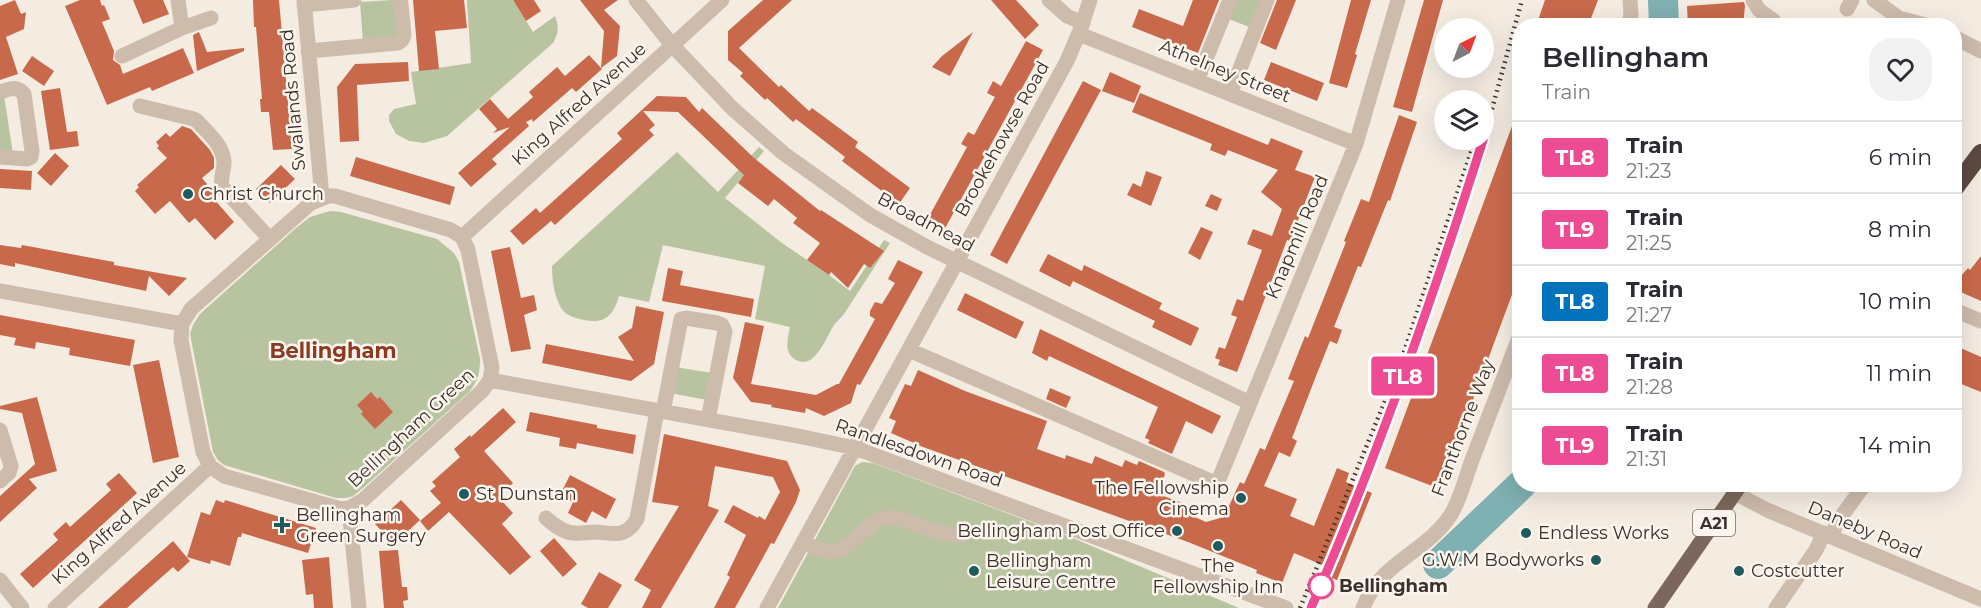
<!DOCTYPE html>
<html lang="en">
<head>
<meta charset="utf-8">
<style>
	:root { --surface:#fff; --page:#f2f2f3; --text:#2b2b33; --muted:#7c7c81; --line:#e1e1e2 }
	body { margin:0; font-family:Montserrat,sans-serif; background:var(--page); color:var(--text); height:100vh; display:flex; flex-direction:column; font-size:22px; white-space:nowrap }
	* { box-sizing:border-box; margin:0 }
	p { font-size:20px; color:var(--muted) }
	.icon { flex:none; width:33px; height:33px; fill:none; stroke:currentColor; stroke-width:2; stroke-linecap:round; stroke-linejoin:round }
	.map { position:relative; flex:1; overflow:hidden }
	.side { position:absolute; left:1512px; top:18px; width:450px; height:474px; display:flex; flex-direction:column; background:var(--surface); border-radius:24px; box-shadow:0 6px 24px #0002 }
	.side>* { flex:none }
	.badge { padding:0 12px; border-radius:4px; font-size:21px; line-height:39px }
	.needle { width:39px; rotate:42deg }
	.fabs { position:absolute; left:1434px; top:18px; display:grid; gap:12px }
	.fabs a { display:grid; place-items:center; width:60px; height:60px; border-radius:50%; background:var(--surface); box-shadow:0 6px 24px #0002; font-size:30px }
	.map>.badge { position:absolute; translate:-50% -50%; box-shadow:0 0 0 3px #fff }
	.round { display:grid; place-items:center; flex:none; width:63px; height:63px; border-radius:24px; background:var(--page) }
	.overview { display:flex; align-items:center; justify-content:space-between; height:102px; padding:0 30px }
	h1 { font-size:28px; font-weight:600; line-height:45px }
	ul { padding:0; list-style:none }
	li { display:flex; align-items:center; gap:18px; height:72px; padding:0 30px; border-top:2px solid var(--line) }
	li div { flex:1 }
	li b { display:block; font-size:22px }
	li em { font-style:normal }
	li .badge { min-width:66px; font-weight:700; text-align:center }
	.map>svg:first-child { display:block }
	.green { fill:#b8c4a0 }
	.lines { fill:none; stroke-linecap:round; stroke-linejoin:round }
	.river { stroke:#7fb0b2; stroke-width:30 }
	.building { fill:#c8694b }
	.minor { stroke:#cdbbac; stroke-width:15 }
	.major { stroke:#7d675c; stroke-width:15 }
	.highway { stroke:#5c4a42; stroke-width:18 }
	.rail { stroke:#3b302b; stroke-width:4.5; stroke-dasharray:1.5 4.5; stroke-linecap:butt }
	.line-casing { stroke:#fff; stroke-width:14 }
	.line { stroke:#ee4b95; stroke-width:9 }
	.poi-dot { fill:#1f5a5e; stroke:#fbf5ee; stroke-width:2 }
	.stop-dot { fill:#fff; stroke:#ee4b95; stroke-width:3 }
	.labels { text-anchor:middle; stroke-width:5; stroke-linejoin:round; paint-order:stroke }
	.shield { fill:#fbf5ee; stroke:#756b66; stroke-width:1.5 }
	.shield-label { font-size:16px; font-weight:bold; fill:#3b302b }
	.street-label { font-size:18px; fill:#3b302b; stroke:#fbf5ee }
	.poi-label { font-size:18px; fill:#3b302b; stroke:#fbf5ee; text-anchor:start }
	.stop-label { font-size:18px; font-weight:bold; fill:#3b302b; stroke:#fbf5ee; text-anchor:start }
	.quarter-label { font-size:21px; font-weight:bold; fill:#8c3b22; stroke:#fbf5ee }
</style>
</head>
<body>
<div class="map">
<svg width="1981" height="608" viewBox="0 0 1981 608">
	<rect width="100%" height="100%" fill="#f4ebe1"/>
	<path class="green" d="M392,0L398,4L401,33L396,40L363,43L360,2Z
		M467,0H513L533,32L555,16C559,26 559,33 553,43L447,136L424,143L409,141L396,134L389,121V115L394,109L416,104L411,72L471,63Z
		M1233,0H1263L1252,28L1226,18Z
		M4,95L13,154H0V96Z
		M759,147L764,151L725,198L782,243L829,275L850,291L884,240L890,243L844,314C841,318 837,321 834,325C826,337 814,374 793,358C784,351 788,337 790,327L755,319L765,266L663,245L649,302L619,296C612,321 600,325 576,318C570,316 565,314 561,308C554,295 552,280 552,266L677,152L718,192Z
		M330,211L341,212L437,239L454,253L459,262L480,359C480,373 478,381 469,392L363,488L353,496L346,498H336L224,465L218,460L213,452L190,334L193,325L200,314L296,228L310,217Z
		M675,367L712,373L707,400L670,393Z
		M862,462L873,463L1063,534L1239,608H778L855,466Z"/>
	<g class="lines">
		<path class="river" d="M1663,0L1664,26
			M1438,564L1522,484"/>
	</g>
	<path class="building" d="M15,0L21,14L26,12L24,29L6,37L18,74L0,80V6Z
		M80,0H100L102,6L104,5L110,19L102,22L114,51L113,60L120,65L123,74L183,48L194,73L152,91L150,87L107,105L65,6Z
		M133,0H163L169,14L143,24Z
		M253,0H279L292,149L273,150L269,112H261L260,99H262L256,27H254Z
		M413,0H464L467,28L435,31L439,69L419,71Z
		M513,0H534L541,11L526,21Z
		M580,0H618L604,10L620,26L617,56L601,68L604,31Z
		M763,0H792L739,48L779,87L781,85L809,111L812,108L858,142L855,147L910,188L899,204L842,161L845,157L796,119L793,122L767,98L765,100L740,76L743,73L728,60V31Z
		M991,0H1016L1039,25L1025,39Z
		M1193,0H1219L1198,53L1132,27L1139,9L1183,26Z
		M1277,0H1296L1276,50L1260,43Z
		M1351,0H1371L1355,54L1357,55L1347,88L1329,83Z
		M1424,0H1443L1412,112L1393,107Z
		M1545,0H1598L1588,26H1536Z
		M1744,2L1745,6L1743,26H1688L1687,6Z
		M199,32L207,52L244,48V51L197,71L193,35Z
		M973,32L950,76L932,67L942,56Z
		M1026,41L1043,50L943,232L926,222L967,147L961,144L968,132L974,135L995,97L987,93L993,81L1001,86Z
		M589,55L602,69L576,92L572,88L533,122L532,119L526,122L529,126L492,159L497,164L471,187L458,173L510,127L493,133L497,129L479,109L490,99L508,119L533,97L529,92L557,67L565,76Z
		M32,56L54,71L44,86L22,71Z
		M408,62L409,81L357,85L359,141L340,142L337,87L355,64Z
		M1271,62L1324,83L1317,101L1264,80Z
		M1110,72L1141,86L1134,103L1102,91Z
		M1083,81L1101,90L1007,264L990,255Z
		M60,88L67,132L77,131L79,146L50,150L41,91Z
		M1140,93L1268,145L1271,138L1303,151L1295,170L1315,177L1290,241L1287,240L1237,372L1218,365L1220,360L1215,358L1219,347L1225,349L1237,317L1231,315L1237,299L1243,301L1262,250L1247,244L1253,229L1272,236L1282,209L1261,192L1278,170L1228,150L1225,156L1210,150L1212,144L1132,112Z
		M657,96L686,97L699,112L702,108L754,158L820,211L821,210L884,251L870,268L864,264L848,288L831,272L829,275L807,260L820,243L793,223L797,218L774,199L768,206L738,183L744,175L678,112L643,111L655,125L649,130L654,135L555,225L551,221L523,245L510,231L536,208L540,213L622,139L617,133Z
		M1518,110H1520V273L1440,489L1385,468Z
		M1399,115L1417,122L1390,201L1388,200L1361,267L1358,266L1334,327L1342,330L1337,344L1330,341L1318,371L1292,438L1297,441L1290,457L1279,452L1264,486L1297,499L1290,516L1314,526L1337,468L1349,473L1346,482L1372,493L1337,580L1324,575L1327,567L1294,553L1282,583L1256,573L1257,570L1188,542L923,447L891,433L896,421L889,418L905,384L911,386L918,370L965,391L1047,421L1037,449L1065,459L1066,455L1092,464L1095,456L1122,467L1125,460L1137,465L1139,461L1164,472L1165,474L1158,494L1193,507L1190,515L1206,522L1224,517L1240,482L1244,484L1260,448L1265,450L1294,381L1288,379L1305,336L1308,338L1346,242L1344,241L1361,199L1369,202Z
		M182,126L191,129L210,150L214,158V168L202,178L217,196L214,199L234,222L215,240L195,218L189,223L170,201L155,214L135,191L139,187L137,185L167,158L157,148L159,146L156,142L166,133L170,137Z
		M55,153L69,166L51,186L37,173Z
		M356,157L455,187L450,205L350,176Z
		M281,165L295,179L270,203L256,189Z
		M0,169L32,171L31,190L0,188Z
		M1146,171L1162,177L1151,206L1127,195L1133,183L1141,187Z
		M1211,194L1222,199L1217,211L1205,206Z
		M1201,227L1213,232L1200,260L1188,253Z
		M0,245L21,248L22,245L114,262V265L187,278L169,296L149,276L146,291L15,263V267L0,264Z
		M510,247L521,298L534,295L537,310L524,315L531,349L511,352L491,251Z
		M1048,254L1082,271L1084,265L1162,303L1159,309L1199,328L1191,346L1152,327L1155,321L1122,305L1073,281L1070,287L1039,271Z
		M1981,256V301L1954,289V284L1968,268L1970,270Z
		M898,260L923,272L860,385L857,384L851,403L824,416L806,408L805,413L771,407L772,405L751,402L733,378L745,322L764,326L751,384L816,395L837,384H839L875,319L870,316V311L875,302L882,304L895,283L888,279Z
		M668,268L683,271L680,285L754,299L751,317L662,301Z
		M965,293L1024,322L1016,339L957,310Z
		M636,306L664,312L654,364L631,381L542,363L546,344L634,361L618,337L632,328Z
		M0,315L135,340L130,366L69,355L70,348L36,342L35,349L14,345L16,338L0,335Z
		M1040,329L1221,416L1212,434L1186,421L1172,454L1148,443L1150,440L1145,438L1158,407L1049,356L1047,361L1032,353Z
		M1954,345L1981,357V392L1954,381Z
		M159,360L179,457L153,463L133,365Z
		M1050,388L1071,397L1066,408L1046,399Z
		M371,392L377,399L380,397L393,412L375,429L361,414L363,412L357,405Z
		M37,397L57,471L29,479L37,488L0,522V496L35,464L22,413L0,409V406Z
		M503,408L516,422L484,451L513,483L498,497L513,513L502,524L531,557L510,575L449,512L428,531L420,521L441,503L430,491L436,486L432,482L460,457L454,449L470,435L471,437Z
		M530,412L597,425V428L636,435L633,454L577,443L576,449L559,446L560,438L526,431Z
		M664,434L787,461L800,490L796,502L774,544L771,543L735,608H714L730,577L727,575L746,535L724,522L733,505L758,518L759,516L765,520L780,492L773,477L715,466L708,506L719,510L661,608H642L651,590L634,580L679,506L652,502Z
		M119,473L137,493L33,588L20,574L58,540L53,534L66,522L70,527L111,490L106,484Z
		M570,475L616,499L606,519L592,511L586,523L568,513L573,502L560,495Z
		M216,500L224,503L225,500L316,528L308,553L242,533L241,537H238L230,566L211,560L210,564L187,557L201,512L210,515Z
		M401,500L420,520L394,544L375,524Z
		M554,538L577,564L563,577L540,551Z
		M173,541L190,561L178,572L173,567L127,608H98Z
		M398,550L402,587H407L408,600L403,601L404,608H384L379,551Z
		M329,557L333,608H314L313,594L306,595L302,560Z
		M599,572L622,585L608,608H588L581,604Z"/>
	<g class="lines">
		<path class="minor" d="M178,0L182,28
			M304,0L322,197
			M636,0L672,45L733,109L783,153L870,215L927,247L1250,403
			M1049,0L1067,16L1083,23
			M1753,0L1759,10L1773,20
			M1874,0L1899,18L1929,26
			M304,5L354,0
			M1847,9L1852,0
			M1628,26L1631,15L1630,0
			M1079,34L1356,144
			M1954,37L1981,51
			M308,51L398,43L402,40L404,35L401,4L399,0
			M122,56L182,28L211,18
			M1197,81L1230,0
			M0,92C10,89 16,85 24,94L32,151L31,157L27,159L0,157
			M1230,94L1267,0
			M140,106L194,119L197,121C209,134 223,145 224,162C224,171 220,179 222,187L269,238
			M328,196H335L451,230L462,237L468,250L492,368L490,380L482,391L363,500L349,508L341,509L224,476L210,466L203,452L181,340L182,324L191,309L311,203Z
			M462,237L722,0
			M0,291L182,324
			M1954,310L1981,321
			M909,350L1217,484L1356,144L1398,0
			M490,380L798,436L855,448L1286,608
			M663,412L681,319L686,318L717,323L722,325L725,331L708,420
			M0,430L11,466L9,473L0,481
			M1735,493L1767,510L1981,599
			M349,508L359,608
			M546,518C556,527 567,535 580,533C586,533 590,532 595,532C614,533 625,539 637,519L657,411
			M1831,536L1838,521L1865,484
			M803,542C841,563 843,547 871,525C876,521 881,518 888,518C901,516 915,525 928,529C938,532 949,534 960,536
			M0,580L22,608
			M55,608L210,466
			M767,608L1067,61L1081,28L1090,0
			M1363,608C1381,561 1424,554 1450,516C1460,501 1466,476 1472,460C1488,418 1504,376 1520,335
			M1776,608L1816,550L1824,533"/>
		<path class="major" d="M1655,608L1741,484"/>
		<path class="highway" d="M1954,189L1981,153"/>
		<path class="rail" d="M1484,138L1522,0
			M1300,608L1399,367L1475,140
			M1311,608L1387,420"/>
	</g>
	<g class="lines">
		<g class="line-casing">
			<path id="line" d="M1311,608C1378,456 1433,298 1483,140"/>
		</g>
		<use href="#line" class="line"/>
	</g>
	<g class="poi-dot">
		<circle cx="188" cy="194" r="6"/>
		<circle cx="464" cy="494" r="6"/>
		<circle cx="1241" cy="498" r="6"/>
		<path d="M279 516h6v6h6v6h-6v6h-6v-6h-6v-6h6z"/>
		<circle cx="1177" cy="531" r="6"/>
		<circle cx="1526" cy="533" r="6"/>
		<circle cx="1218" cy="546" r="6"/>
		<circle cx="1596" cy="560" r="6"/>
		<circle cx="974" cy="571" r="6"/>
		<circle cx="1739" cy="571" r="6"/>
	</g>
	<circle class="stop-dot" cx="1321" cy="586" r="12"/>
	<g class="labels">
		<rect class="shield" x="1693" y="510" width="42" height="26" rx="4.5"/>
		<g class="shield-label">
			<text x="1714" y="529">A21</text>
		</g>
		<g class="street-label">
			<text transform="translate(1225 71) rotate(22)" y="6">Athelney Street</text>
			<text transform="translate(293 100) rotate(-95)" y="6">Swallands Road</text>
			<text transform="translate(579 104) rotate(-42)" y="6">King Alfred Avenue</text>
			<text transform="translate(1002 139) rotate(-61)" y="6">Brookehowse Road</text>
			<text transform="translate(926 222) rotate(28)" y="6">Broadmead</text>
			<text transform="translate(1297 237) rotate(-67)" y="6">Knapmill Road</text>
			<text transform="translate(411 428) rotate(-43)" y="6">Bellingham Green</text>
			<text transform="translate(1463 428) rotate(-69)" y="6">Franthorne Way</text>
			<text transform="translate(919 453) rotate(19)" y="6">Randlesdown Road</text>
			<text transform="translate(119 523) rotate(-42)" y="6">King Alfred Avenue</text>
			<text transform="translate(1865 530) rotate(23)" y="6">Daneby Road</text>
		</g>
		<g class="poi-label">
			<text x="200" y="200">Christ Church</text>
			<text x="1229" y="494" text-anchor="end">The Fellowship<tspan x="1229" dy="21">Cinema</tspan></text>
			<text x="476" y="500">St Dunstan</text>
			<text x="296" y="521">Bellingham<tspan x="296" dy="21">Green Surgery</tspan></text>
			<text x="1165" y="537" text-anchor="end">Bellingham Post Office</text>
			<text x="1538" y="539">Endless Works</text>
			<text x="1584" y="566" text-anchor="end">G.W.M Bodyworks</text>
			<text x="986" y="567">Bellingham<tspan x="986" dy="21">Leisure Centre</tspan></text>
			<text x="1218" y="572" text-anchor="middle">The<tspan x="1218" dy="21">Fellowship Inn</tspan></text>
			<text x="1751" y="577">Costcutter</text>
		</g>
		<g class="stop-label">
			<text x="1339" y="592">Bellingham</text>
		</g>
		<g class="quarter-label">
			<text x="333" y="358">Bellingham</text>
		</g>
	</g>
</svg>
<div class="fabs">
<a><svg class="needle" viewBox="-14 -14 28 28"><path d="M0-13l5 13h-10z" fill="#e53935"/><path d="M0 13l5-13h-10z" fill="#7c7c81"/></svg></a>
<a><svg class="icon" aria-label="layers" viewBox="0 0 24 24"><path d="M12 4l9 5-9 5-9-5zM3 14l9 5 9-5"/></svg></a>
</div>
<b class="badge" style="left:1403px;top:376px;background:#ee4b95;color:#fff">TL8</b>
<section class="side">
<div class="overview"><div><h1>Bellingham</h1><p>Train</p></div><a class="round"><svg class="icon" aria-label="heart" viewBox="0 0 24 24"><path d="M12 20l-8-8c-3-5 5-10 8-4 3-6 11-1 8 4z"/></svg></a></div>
<ul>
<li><span class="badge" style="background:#ee4b95;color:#fff">TL8</span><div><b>Train</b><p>21:23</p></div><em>6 min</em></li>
<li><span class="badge" style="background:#ee4b95;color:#fff">TL9</span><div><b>Train</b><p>21:25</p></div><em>8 min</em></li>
<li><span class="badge" style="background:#0072bc;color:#fff">TL8</span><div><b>Train</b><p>21:27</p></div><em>10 min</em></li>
<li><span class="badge" style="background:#ee4b95;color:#fff">TL8</span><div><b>Train</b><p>21:28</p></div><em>11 min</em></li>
<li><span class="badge" style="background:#ee4b95;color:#fff">TL9</span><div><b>Train</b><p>21:31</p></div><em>14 min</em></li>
</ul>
</section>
</div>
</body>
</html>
